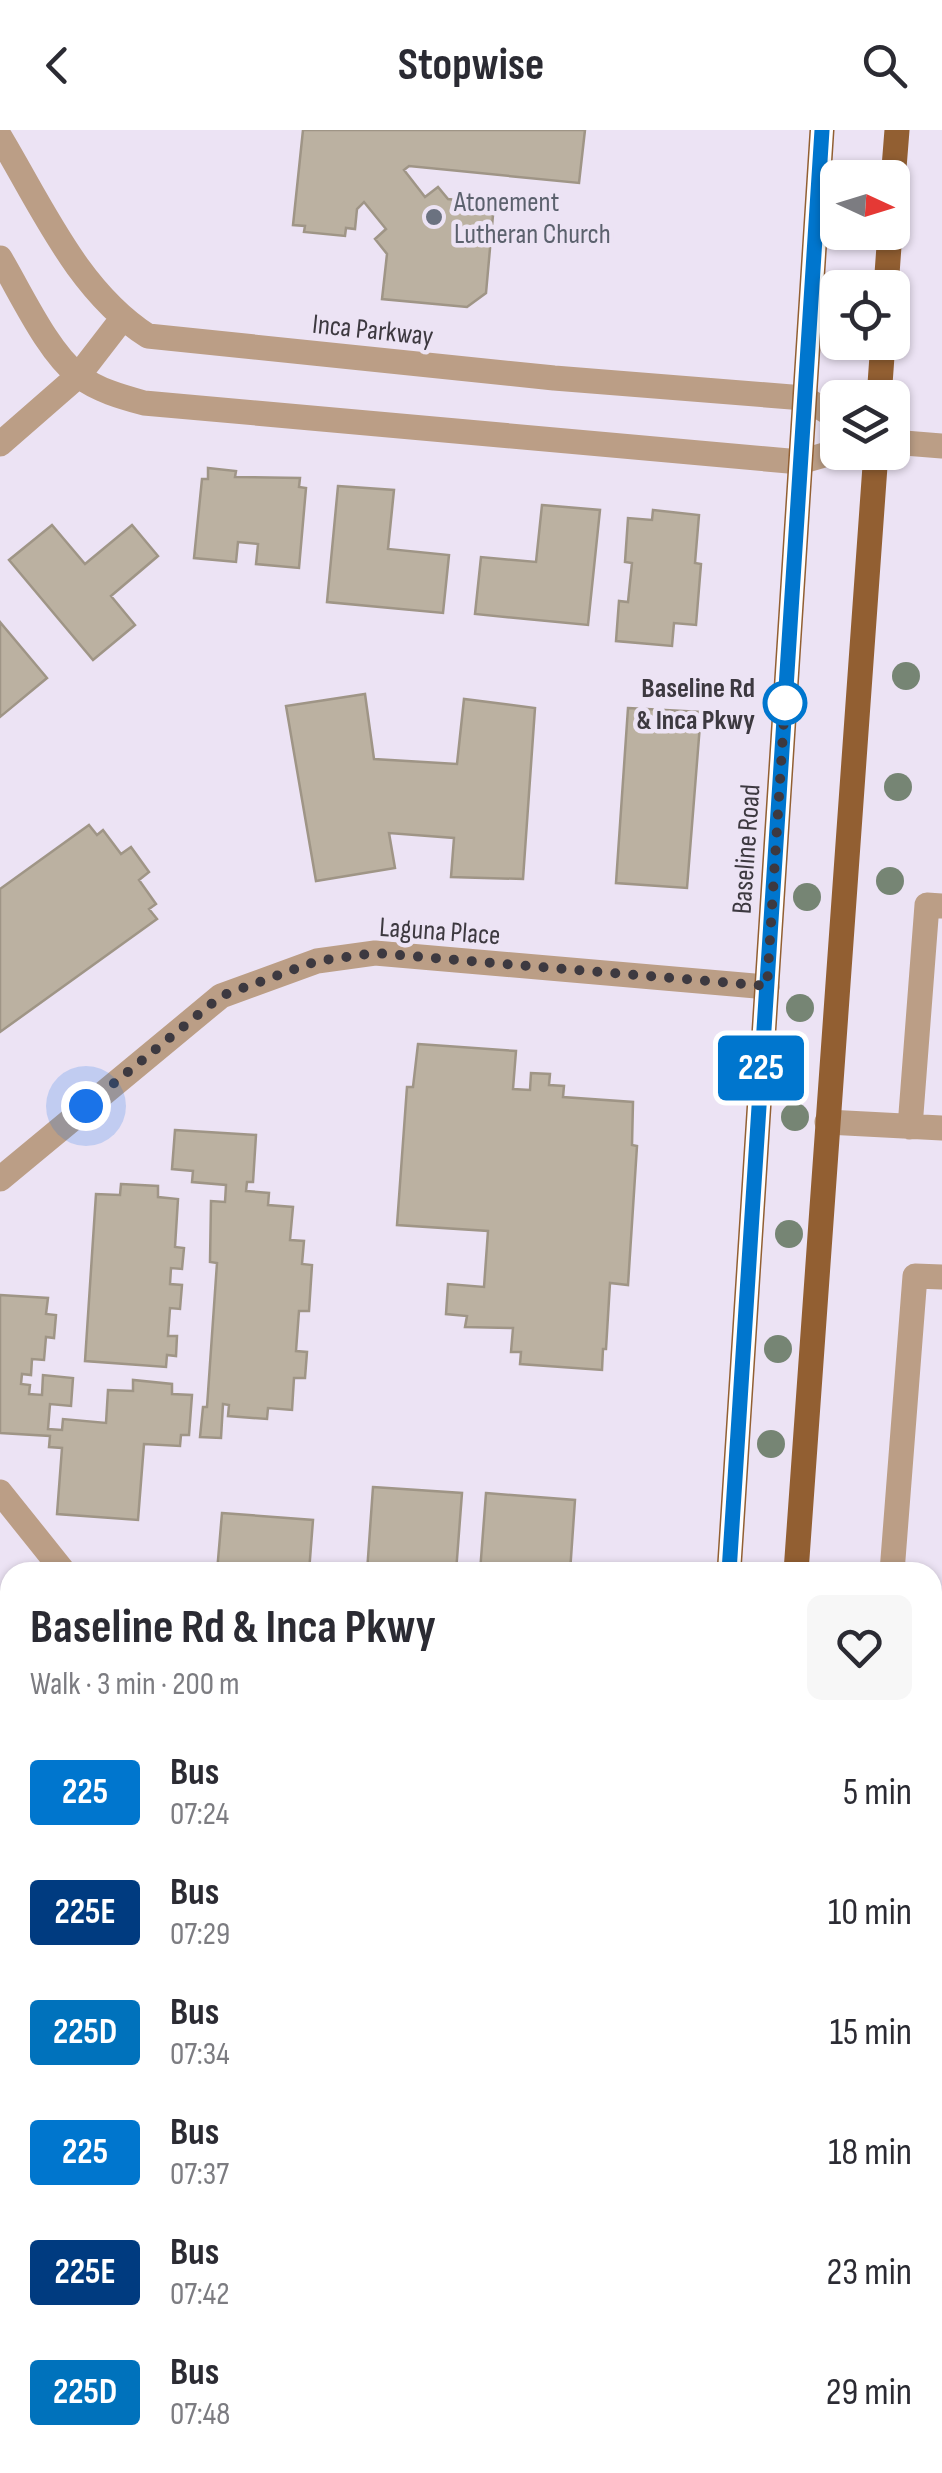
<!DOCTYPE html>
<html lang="en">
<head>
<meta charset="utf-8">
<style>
	:root { --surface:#fff; --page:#f7f7f7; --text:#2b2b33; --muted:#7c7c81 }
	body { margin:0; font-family:"Sofia Sans Condensed",sans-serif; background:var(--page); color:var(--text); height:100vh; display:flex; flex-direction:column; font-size:38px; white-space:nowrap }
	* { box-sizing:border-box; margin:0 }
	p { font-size:32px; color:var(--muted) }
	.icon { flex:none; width:55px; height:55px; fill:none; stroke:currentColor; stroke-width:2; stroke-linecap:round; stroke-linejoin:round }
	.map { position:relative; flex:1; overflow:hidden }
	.side { position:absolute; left:0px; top:1432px; width:942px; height:912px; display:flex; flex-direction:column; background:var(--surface); border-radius:30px 30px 0 0; box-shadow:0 2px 8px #0004 }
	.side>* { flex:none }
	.badge { padding:0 20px; border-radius:8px; font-size:35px; line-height:65px }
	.needle { width:65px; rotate:94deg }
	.fabs { position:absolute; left:820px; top:30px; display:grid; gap:20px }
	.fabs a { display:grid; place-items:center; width:90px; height:90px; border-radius:15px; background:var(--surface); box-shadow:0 2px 8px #0004; font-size:50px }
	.you { position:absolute; width:50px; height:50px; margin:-25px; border:8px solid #fff; border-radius:50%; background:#1a73e8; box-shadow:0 0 0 15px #1a73e833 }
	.map>.badge { position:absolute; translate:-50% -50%; box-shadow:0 0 0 5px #fff }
	.round { display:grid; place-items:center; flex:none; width:105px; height:105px; border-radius:15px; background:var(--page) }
	.head { display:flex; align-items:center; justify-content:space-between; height:170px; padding:0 30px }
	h1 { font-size:48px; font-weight:700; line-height:75px }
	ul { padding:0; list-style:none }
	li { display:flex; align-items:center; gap:30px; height:120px; padding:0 30px }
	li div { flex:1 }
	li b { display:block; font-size:38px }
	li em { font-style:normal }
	li .badge { min-width:110px; font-weight:700; text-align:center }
	header { display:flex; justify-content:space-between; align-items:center; height:130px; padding:0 30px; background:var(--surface); font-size:45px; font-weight:700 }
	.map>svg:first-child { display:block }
	.commercial { fill:#f0d6d2 }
	.building { fill:#bbb1a1; stroke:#9f9586; stroke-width:2.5 }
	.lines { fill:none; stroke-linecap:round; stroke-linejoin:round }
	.minor { stroke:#bb9e86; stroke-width:25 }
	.major { stroke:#925f32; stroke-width:25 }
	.tree { fill:#768574 }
	.line-casing { stroke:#fff; stroke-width:22 }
	.line { stroke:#0076ce; stroke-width:15 }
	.walk { stroke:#3d3940; stroke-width:10; stroke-dasharray:0 18 }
	.worship-dot { fill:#6b7280; stroke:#ece3f4; stroke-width:4 }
	.stop-dot { fill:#fff; stroke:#0076ce; stroke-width:5 }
	.labels { text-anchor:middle; stroke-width:9; stroke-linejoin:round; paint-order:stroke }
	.worship-label { font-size:28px; fill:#5b616d; stroke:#ece3f4; text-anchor:start }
	.street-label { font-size:28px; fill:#3d3940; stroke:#ece3f4 }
	.stop-label { font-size:28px; font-weight:bold; fill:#3d3940; stroke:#ece3f4; text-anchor:end }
</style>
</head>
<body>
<header><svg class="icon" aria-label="back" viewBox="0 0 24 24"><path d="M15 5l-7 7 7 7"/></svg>Stopwise<svg class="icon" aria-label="search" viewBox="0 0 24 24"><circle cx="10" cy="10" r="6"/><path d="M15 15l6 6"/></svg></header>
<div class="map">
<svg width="942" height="2343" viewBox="0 0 942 2343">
	<rect width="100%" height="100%" fill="#ece3f4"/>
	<path class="commercial" d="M0,2011L10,2012V2335H576V2343H0Z"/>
	<path class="building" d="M303,0H585L579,53L409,36L404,40L425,67L438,57L448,69L494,74L486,163L467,177L382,169L387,124L375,109L386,99L364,72L357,79L355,99L346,98L345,106L304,102L305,96L293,95Z
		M208,338L236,341L235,347L300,348L299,357L306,358L299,438L256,434L258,414L238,412L236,432L194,428L202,349H208Z
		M338,356L394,360L388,419L449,425L443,483L327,472Z
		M542,375L600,380L588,495L475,484L481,427L536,432Z
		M653,380L699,385L695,433L701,434L696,495L674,493L672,516L616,511L619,471L628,472L632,433L625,432L628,388L652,390Z
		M52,395L85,434L132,395L158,426L111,466L135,495L93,530L9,430Z
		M0,492L47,548L0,587Z
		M0,492L47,548L0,587Z
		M365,564L374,629L457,634L464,569L535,578L523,749L451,747L454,708L389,703L395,738L316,751L286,576Z
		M365,564L374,629L457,634L464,569L535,578L523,749L451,747L454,708L389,703L395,738L316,751L286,576Z
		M628,578L701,582L687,758L616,753Z
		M89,695L97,705L103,700L121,724L131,717L149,742L139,750L156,774L149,779L157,789L0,902V759Z
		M418,914L516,921L513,959L530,960L531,943L550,944L549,955L564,956L563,967L633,972L632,1015L637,1016L628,1155L610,1153L606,1219H603L602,1240L520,1234L521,1222H511L513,1198L465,1197L467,1186L446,1184L448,1154L484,1157L488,1101L397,1095L407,957H413Z
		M175,1000L256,1005L253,1052H247L246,1061L269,1063L268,1075L293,1077L290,1110L304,1111L302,1134L312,1135L309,1181H299L296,1221L307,1222L305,1248H294L292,1280L268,1278L267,1289L228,1286L229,1275L223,1274L221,1308L200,1307L203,1277H207L217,1133L210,1132L211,1071L225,1072L226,1055L192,1052L193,1041L172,1039Z
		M121,1054L158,1056V1067L178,1069L175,1117L184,1118L182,1139L171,1138L170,1154L182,1155L180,1179L170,1178L168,1206H177L176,1226L167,1225L166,1237L85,1231L96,1064L120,1065Z
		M0,1165L48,1168L46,1184L56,1185L54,1208L46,1207L44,1230L32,1229L31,1245L22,1244L21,1254L30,1255L29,1264L42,1265L43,1245L73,1248L71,1276L50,1274L48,1299L62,1300L63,1289L106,1293L108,1260L133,1261V1250L172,1254V1264L192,1265L189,1305H181L180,1316L144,1314L138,1390L57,1384L62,1318L49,1317L50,1306L0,1303Z
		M373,1357L462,1363L456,1442H367Z
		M486,1363L575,1370L570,1442H480Z
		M222,1383L313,1390L309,1442H217Z
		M0,1496L10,1497V1755L0,1754Z
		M0,1774H10V1794L0,1793Z
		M932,2101H942V2198H932Z"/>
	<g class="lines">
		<path class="minor" d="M0,7C42,77 78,161 148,206L554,248L804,268L838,288
			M0,128C21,163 47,221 79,246C97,260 122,267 144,273L800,332L838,321
			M892,312L942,316
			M0,314L78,246L122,189
			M827,992L942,998
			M910,997L927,775L942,776
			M0,1049L221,866L317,831L375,823L767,857
			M0,1362L64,1442
			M892,1442L915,1146L942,1147
			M932,1784L942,1813
			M0,1908L10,1909
			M0,1976L10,1977
			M932,1992H942
			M231,2343L232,2335"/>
		<path class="major" d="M892,63L897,0
			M886,158L890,102
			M879,268L883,212
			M729,1442L822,0
			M796,1442L876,322
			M654,2343L655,2335
			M731,2343L732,2335"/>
	</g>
	<g class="tree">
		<circle cx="906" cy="546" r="14"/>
		<circle cx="898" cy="657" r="14"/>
		<circle cx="890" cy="751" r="14"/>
		<circle cx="807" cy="767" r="14"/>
		<circle cx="800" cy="878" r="14"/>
		<circle cx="795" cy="987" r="14"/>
		<circle cx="789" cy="1104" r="14"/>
		<circle cx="778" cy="1219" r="14"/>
		<circle cx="771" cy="1314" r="14"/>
	</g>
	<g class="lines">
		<g class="line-casing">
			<path id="line" d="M729,1442L822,0"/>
		</g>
		<use href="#line" class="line"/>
		<path class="walk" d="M86,976L221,866L317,831L375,823L767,856L786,556L785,573"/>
	</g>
	<circle class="worship-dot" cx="434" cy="87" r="10"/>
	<circle class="stop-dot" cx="785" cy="573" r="20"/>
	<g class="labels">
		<g class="worship-label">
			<text x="454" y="81">Atonement<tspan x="454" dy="32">Lutheran Church</tspan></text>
		</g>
		<g class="street-label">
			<text transform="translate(373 199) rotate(6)" y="10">Inca Parkway</text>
			<text transform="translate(745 719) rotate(-86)" y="10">Baseline Road</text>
			<text transform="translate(440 800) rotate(4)" y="10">Laguna Place</text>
		</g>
		<g class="stop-label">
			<text x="755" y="567">Baseline Rd<tspan x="755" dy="32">&amp; Inca Pkwy</tspan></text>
		</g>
	</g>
</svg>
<div class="fabs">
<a><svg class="needle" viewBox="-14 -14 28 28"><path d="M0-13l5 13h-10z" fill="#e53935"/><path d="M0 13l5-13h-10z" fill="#7c7c81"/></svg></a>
<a><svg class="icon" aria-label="locate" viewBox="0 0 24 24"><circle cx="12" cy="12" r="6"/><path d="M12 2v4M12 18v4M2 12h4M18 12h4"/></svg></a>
<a><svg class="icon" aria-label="layers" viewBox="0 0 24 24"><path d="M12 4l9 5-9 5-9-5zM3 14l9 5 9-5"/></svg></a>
</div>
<div class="you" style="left:86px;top:976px"></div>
<b class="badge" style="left:761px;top:938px;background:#0076ce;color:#fff">225</b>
<section class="side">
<div class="head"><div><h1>Baseline Rd &amp; Inca Pkwy</h1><p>Walk · 3 min · 200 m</p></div><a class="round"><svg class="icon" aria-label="heart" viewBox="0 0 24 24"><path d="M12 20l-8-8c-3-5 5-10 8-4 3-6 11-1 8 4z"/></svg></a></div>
<ul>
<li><span class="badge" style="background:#0076ce;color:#fff">225</span><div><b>Bus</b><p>07:24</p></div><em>5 min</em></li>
<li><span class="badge" style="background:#003b80;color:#fff">225E</span><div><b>Bus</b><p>07:29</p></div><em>10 min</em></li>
<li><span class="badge" style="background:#0072bc;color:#fff">225D</span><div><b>Bus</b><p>07:34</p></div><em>15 min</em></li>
<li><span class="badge" style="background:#0076ce;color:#fff">225</span><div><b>Bus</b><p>07:37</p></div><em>18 min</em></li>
<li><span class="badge" style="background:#003b80;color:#fff">225E</span><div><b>Bus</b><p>07:42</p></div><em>23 min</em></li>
<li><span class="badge" style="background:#0072bc;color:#fff">225D</span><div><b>Bus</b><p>07:48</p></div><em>29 min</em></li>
</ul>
</section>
</div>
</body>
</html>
